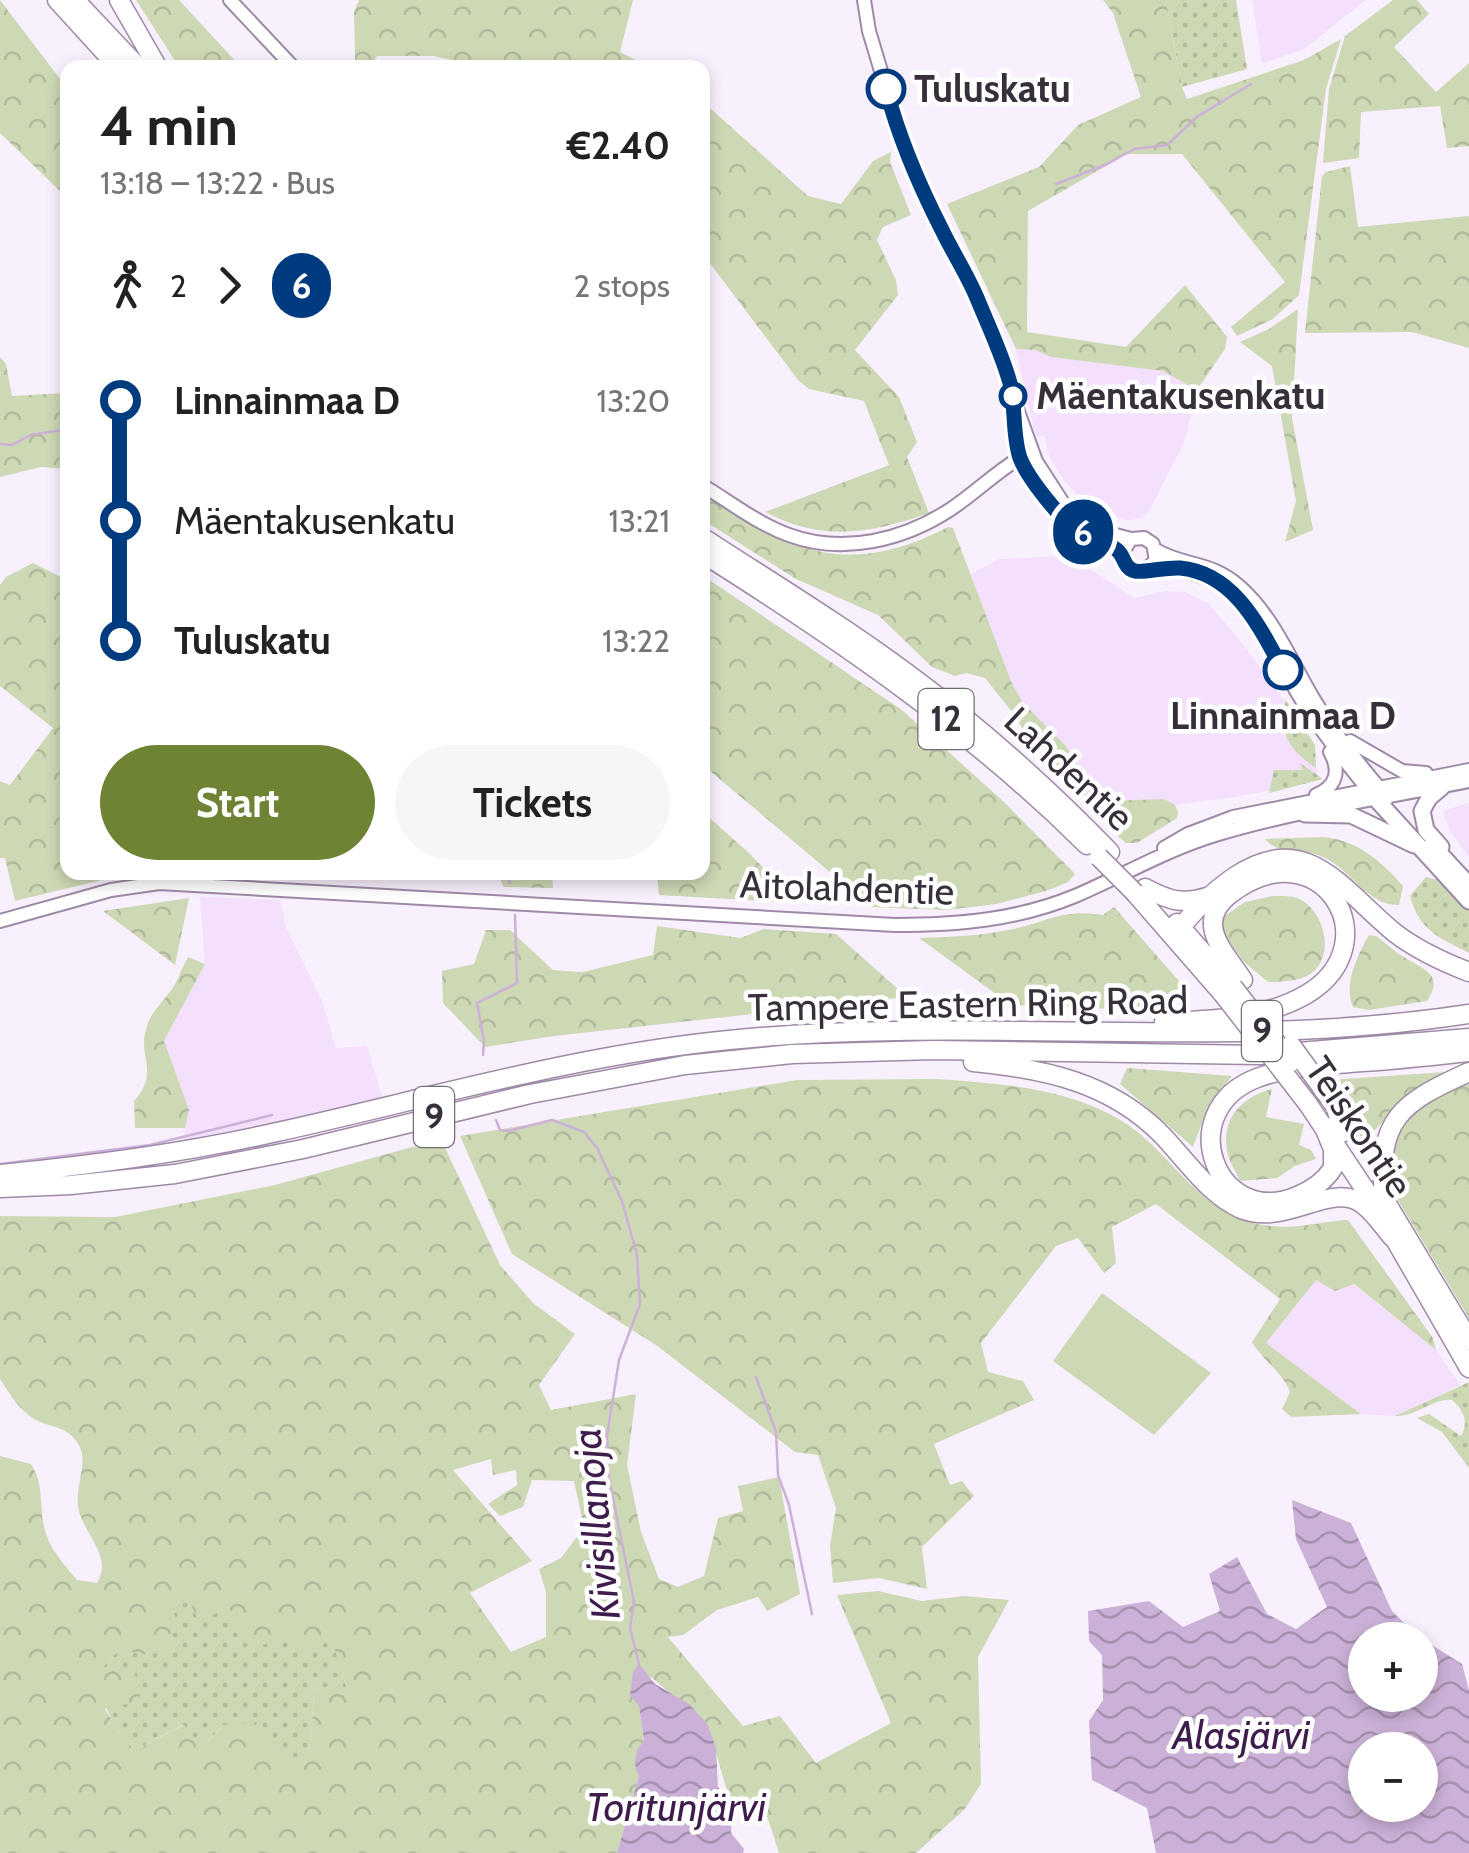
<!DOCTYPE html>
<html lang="en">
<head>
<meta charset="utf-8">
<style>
	:root { --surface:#fff; --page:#f6f6f6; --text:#222; --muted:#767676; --accent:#6f8334 }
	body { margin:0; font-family:Cabin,sans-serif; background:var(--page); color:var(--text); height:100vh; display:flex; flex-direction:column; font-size:38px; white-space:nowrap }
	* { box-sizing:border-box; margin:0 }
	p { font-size:32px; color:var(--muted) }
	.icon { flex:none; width:55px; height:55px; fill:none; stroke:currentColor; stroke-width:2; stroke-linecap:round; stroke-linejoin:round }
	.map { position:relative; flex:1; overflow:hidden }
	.details { position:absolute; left:60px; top:60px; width:650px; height:820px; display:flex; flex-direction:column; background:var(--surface); border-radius:20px; box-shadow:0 5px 15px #0003 }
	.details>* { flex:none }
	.badge { padding:0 20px; border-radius:32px; font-size:35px; line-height:65px }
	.buttons { position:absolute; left:1348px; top:1622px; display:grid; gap:20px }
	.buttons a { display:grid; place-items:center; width:90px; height:90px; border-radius:50%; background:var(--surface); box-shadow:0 5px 15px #0003; font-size:50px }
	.map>.badge { position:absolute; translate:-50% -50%; box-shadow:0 0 0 5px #fff }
	.legs { display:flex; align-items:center; gap:15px; height:110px; padding:0 40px; font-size:32px }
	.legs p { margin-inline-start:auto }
	.overview { display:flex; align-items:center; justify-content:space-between; height:170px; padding:0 40px }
	h1 { font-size:55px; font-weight:700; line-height:75px }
	.cta { display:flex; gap:20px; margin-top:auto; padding:20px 40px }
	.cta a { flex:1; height:115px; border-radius:60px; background:var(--accent); color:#fff; font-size:40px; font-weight:700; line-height:115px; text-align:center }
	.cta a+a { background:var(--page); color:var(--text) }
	ul { padding:0 40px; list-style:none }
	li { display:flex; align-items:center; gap:35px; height:120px; font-size:38px }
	li i { display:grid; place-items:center; width:15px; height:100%; margin:0 12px; background:currentColor }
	li i::after { content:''; width:25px; height:25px; margin:-12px; border:8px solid; border-radius:50%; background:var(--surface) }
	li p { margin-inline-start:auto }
	li:first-child i { background:linear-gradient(#0000 50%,currentColor 0) }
	li:last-child i { background:linear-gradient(currentColor 50%,#0000 0) }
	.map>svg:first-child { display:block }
	.built { fill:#f4e0fd }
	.grass { fill:url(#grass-dots) }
	.forest { fill:url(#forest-crowns); fill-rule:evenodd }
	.pitch { fill:#cdd8b5 }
	.water { fill:url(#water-waves); fill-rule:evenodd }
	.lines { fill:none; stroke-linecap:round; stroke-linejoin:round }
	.stream { stroke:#cbb1d7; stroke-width:2.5 }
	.secondary-casing { stroke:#9e8aa6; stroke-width:16 }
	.primary-casing { stroke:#9e8aa6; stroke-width:19 }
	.highway-casing { stroke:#9e8aa6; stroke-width:21 }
	.secondary { stroke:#fff; stroke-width:12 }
	.primary { stroke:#fff; stroke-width:15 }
	.highway { stroke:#fff; stroke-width:18 }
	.highway-bridge-casing { stroke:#9e8aa6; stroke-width:21; stroke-linecap:butt }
	.highway-bridge { stroke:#fff; stroke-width:18 }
	.line-1-casing { stroke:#fff; stroke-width:22 }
	.line-1 { stroke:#003b80; stroke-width:15 }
	.stop-1-dot { fill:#fff; stroke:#003b80; stroke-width:5 }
	.labels { text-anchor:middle; stroke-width:9; stroke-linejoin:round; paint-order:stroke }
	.shield { fill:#fff; stroke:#736d75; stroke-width:2.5 }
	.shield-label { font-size:35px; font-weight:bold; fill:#372f3a }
	.stop-label { font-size:38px; font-weight:bold; fill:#372f3a; stroke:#fff; text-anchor:start }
	.street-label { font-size:38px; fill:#372f3a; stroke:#fff }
	.water-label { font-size:40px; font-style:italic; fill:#3e1c4b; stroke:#fff }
</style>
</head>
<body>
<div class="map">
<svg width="1469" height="1853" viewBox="0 0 1469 1853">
	<defs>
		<pattern id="grass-dots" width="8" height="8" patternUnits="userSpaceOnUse" patternTransform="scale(2.5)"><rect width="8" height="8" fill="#cdd8b5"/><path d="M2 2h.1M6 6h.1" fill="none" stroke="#b1ba9c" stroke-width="1.8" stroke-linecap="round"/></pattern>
		<pattern id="forest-crowns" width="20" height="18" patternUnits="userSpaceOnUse" patternTransform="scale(2.5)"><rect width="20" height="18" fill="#cdd8b5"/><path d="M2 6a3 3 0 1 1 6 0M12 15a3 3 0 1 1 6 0" fill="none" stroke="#b1ba9c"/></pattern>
		<pattern id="water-waves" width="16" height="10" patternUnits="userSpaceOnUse" patternTransform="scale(2.5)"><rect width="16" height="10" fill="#cbb1d7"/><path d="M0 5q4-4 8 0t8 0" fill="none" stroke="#a690af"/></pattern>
	</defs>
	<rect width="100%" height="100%" fill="#f9f0fd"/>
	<path class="built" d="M1252,0H1366L1303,50L1262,63Z
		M1016,349L1035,350L1051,357L1164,371L1197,390L1184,443L1150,509L1141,518L1129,520L1105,515L1082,500L1062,478L1049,456L1044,436L1036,437Z
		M1070,556L1135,598L1166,591L1185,592L1208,603L1242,643L1294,714L1315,762L1318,774L1314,781L1248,795L1175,805L1164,799L1105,801L1098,797L1066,746L1023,703L1011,681L971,574L999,559Z
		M1469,803V857L1450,831L1443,811Z
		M200,897L280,900L286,927L322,1001L336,1048L367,1046L383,1100L183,1141L188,1110L164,1041L205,964Z
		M1316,1280L1353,1284L1436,1350L1460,1385L1395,1416L1361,1414L1266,1343Z"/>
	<path class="grass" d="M1166,0H1236L1247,69L1182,87Z
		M1286,700L1315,745L1316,768C1289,750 1277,732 1286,700Z
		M1300,763L1323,779L1269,793L1274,770H1303Z
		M1426,877L1438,880L1469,908V953C1438,937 1419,930 1410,896Z
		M1469,1382V1468L1442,1432L1417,1418L1429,1414L1461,1436C1469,1423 1464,1410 1452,1400C1433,1398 1417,1417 1395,1416Z
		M169,1596L190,1601L199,1621L229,1607L292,1636L333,1641L347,1689L314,1687L311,1745L300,1757H280L224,1725L208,1741H195L183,1725L134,1750C106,1718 104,1709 102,1668L120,1649H173L166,1637Z"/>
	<path class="forest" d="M0,0L67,88V198L0,133Z
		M136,0H179L241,67H179Z
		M359,0H633L620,52L650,67L486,68L434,56H377L370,67H347L355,60L354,12Z
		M1103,0H1166L1182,87L1187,99L1304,60L1341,39L1326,89L1299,295L1273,319L1237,336L1231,327L1285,282L1182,154H1127L1028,211L1027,332L1126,347L1185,285L1227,337L1225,349L1197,390L1163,371L1051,357L1035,350L1016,349L947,204L1039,167L1078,125L1141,97L1113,13Z
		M1393,0H1417L1429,14L1394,47L1436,92L1469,63V146L1447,148L1440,106L1361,112L1359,158L1323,163L1329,89L1345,36Z
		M702,101L808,196L841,204L873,161L891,152L890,162L911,215L883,227L877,240L896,280L898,295L855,350L899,397L917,442L907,457L929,513C870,534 822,542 765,512L889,465L864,401L809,389L798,380L703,254Z
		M1350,166L1358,227L1469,216V348L1412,332L1305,333L1322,176L1326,172Z
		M1298,309L1292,418L1313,530L1285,542L1296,501L1272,366L1240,342L1269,329Z
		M0,357L6,364L12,396L67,393V469L41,467L0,477Z
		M703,493C789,552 847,579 948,527L953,528L1011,681L1023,703L1066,746L1093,789L1090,795H1083L1070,786L1037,755L1016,717L985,678L966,673L955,676L932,667L878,615L796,579L703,520Z
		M33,563L67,580L68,872L122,873V875L15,901L5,858H0V781L10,785L53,728L0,686V585L6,577Z
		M702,575L902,710L1004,802L1075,874L1068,882L1049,890L997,904L946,910L871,907L703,765Z
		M1164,799L1175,805L1178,812L1177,818L1137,843H1126L1112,831L1099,808L1105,801Z
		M703,812L749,853L798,903L659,895L657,873L702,872Z
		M1321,837C1356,839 1380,860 1403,886L1399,905C1368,906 1351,870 1325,858C1306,848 1280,857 1265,839Z
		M497,873H552L553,888L504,887Z
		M1272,896C1283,896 1294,895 1303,901C1326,916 1336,960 1307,976C1297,981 1280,982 1268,982L1243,961L1221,929L1223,917L1245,902Z
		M189,898L175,965L103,911Z
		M1114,907L1187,990L1144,1010L1011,1005L919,938C949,937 978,936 1008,930C1047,923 1060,908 1103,915Z
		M657,926L741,938L763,929L836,934L907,997L554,1036L485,1047L443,1003L442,971L474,964L486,930H510L553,970L583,972L653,955Z
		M1369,935L1376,936C1387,944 1397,954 1409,960C1428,971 1443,977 1427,1001L1369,1010L1353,1007C1343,985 1358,954 1369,935Z
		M188,957L205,964L164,1041L189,1110L185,1128H135L134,1101C161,1071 136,1056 147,1026C151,1011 166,999 174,986C179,977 183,966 188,957Z
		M1127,1068L1232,1076L1207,1110L1193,1147L1120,1084Z
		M1445,1072L1448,1075L1402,1104L1363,1141L1330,1080Z
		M1469,1077V1318L1393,1192C1368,1128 1423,1105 1469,1077Z
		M938,1079C1000,1084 1062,1087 1117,1118C1175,1151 1198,1220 1272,1226C1300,1229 1322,1221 1348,1220L1433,1338L1436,1350L1354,1284L1335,1291L1316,1280L1266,1343L1361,1414L1291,1417L1282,1409L1290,1392C1281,1370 1264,1362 1252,1342L1280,1299L1156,1204L1112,1227L1116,1263L1104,1273L1078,1238L1056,1246L981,1343L988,1372L1023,1381L1034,1400L934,1444L950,1485L962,1481L974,1496L922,1547L927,1589L879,1578L833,1583L830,1546L836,1508L818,1455L795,1452L656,1345L512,1254L460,1136L797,1080Z
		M1272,1089L1266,1117L1304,1124L1299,1145L1311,1150L1316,1159L1295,1166L1277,1178L1240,1181C1236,1172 1228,1160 1227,1150C1221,1117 1244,1096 1272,1089Z
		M441,1139L500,1265L533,1303L575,1334L539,1385L551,1410L636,1394L627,1465L641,1532L659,1579L678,1587L704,1576L718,1518L743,1511L738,1486L779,1477L800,1594L767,1611L758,1597L717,1610L683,1635L668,1637L743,1726L780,1716L816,1763L891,1723L837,1595L878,1591L922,1601L964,1596L1009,1600L978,1657L981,1784L964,1810L916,1853H779L764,1807L732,1808L708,1725L651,1677L639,1706L644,1740L639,1776L617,1853H0V1456L31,1464C44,1484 39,1503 44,1526C48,1547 63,1563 77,1580L97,1583C113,1557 85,1535 79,1511C73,1488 91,1461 77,1442C66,1426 52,1428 36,1420C20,1412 10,1394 0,1379V1216L115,1217L275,1185ZM491,1459L493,1475L516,1470L517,1485L488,1504L500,1516L523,1507L532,1480L574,1481L584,1527L561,1558L539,1569L546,1592V1637L511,1652L470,1593L532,1561L453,1470ZM170,1597L190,1602L199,1622L229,1607L250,1649L291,1636L301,1652L332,1641L347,1688L314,1687L311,1745L299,1757L280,1756L260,1722L224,1725L208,1741H195L184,1725L134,1750L119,1732L105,1709L141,1701L134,1671L103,1667L120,1649L147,1655L174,1649L166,1637L178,1628Z"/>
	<path class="pitch" d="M1102,1293L1211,1373L1154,1435L1053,1361Z"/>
	<path class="water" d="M1292,1500L1351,1523L1392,1611L1416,1635L1462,1664L1469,1690V1853H1156L1147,1808L1092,1780L1089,1721L1103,1700L1102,1655L1089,1641L1088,1611L1149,1601L1183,1627L1220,1611L1209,1574L1237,1557L1267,1614L1296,1629L1327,1607L1296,1539ZM1365,1640H1420V1695H1365ZM1365,1750H1420V1805H1365Z
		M639,1664L655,1684L689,1704L708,1725L716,1748L718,1787L732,1808L731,1833L744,1849L743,1853H617L639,1776C632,1763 635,1751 644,1740L639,1706L630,1695L633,1672Z"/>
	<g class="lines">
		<path class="stream" d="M1056,184L1105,165L1134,149L1167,145L1198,116L1251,84
			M0,444L12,445L31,435L68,429
			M505,872L510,883
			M483,1055L484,1041L477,1003L517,983L515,915
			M496,1120L500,1130L508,1131L552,1120L584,1132L597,1148L622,1201L637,1255L640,1304L619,1360L607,1436L609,1479L634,1602L630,1628L639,1664
			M0,1164L150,1145L272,1115
			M756,1377L776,1432L778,1475L789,1505L812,1614"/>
		<g class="secondary-casing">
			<path id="secondary" d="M230,0L294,68
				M864,0L869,31L904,148L975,293L1036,461L1063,503L1078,517L1112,534L1131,539L1144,538L1153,544L1156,560L1146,570L1133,571L1125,565L1122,553L1131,539
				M1014,420L1020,457L1058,513L1083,532L1122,553
				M702,485C730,502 758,524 789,535C843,555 904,540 951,509C979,490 1001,467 1031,451
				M1156,550C1184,567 1210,560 1240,587C1273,616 1291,661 1313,698C1334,733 1361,767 1388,798
				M1150,568C1250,568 1260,635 1306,707C1327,739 1351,769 1376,799
				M1350,741L1402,771L1426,773
				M1316,795C1336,787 1341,771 1330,752
				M1164,848L1188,834L1233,817L1469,770
				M0,921L111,890L159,883L895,925C957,925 1017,920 1075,896C1122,876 1166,850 1215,835C1298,810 1384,798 1469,781"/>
		</g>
		<g class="primary-casing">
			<path id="primary" d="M1376,799L1469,901
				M1305,814L1351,815L1414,845
				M1432,845L1469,885
				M1441,847L1426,830L1422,811L1429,798L1442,787"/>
		</g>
		<g class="highway-casing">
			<path id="highway" d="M57,0L119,68
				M75,0L139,68
				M119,0L158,68
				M702,537C771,582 842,625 908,674C980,727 1047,787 1110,852
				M702,553C840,640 971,730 1087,845
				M1145,888C1170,901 1183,905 1210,896
				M1135,893L1223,994
				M1177,923L1233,987
				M1174,937C1190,914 1211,893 1234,877C1307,827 1343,891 1395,933C1417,950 1443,962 1469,972
				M1164,1022C1211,1020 1265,1019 1307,994C1393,942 1319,824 1229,895C1194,923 1224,951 1243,980
				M973,1062C1044,1069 1110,1082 1162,1135C1186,1160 1209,1195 1241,1209C1285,1227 1330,1182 1361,1203C1373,1211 1382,1225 1392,1237
				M1323,1089L1336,1107L1342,1133
				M1308,1104L1374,1203L1469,1368
				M1323,1125L1333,1149V1168C1324,1182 1312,1190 1297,1196C1217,1230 1171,1111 1257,1078C1289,1066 1328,1065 1362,1062C1398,1060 1433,1056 1469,1052
				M0,1174C93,1165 185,1153 277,1132C427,1099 574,1055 729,1040C975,1015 1224,1052 1469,1014
				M0,1188L71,1185L175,1174L303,1149L530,1094L685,1065L792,1054L934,1050L1260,1055L1469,1038
				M1384,1198C1377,1119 1400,1103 1469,1072
				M1384,1199L1469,1340"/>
		</g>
		<use href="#secondary" class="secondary"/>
		<use href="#primary" class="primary"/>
		<use href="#highway" class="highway"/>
		<g class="highway-bridge-casing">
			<path id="highway-bridge" d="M1099,857L1135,893
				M1233,987L1291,1062
				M1223,994L1308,1104
				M1291,1045L1323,1089"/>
		</g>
		<use href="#highway-bridge" class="highway-bridge"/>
	</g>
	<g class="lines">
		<g class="line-1-casing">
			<path id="line-1" d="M886,89C899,138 919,185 942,230C953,253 967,274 977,298C988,325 1002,354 1010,383C1016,407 1012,434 1020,458C1027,476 1046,499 1059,514C1076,531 1099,535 1117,550C1125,556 1123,568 1135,571C1142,573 1167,567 1180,568C1235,573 1260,628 1283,670"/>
		</g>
		<use href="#line-1" class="line-1"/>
	</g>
	<g class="stop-1-dot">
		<circle cx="886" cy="89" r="18"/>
		<circle cx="1013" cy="396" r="12"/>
		<circle cx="1283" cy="670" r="18"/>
	</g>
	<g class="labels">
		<g class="shield">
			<rect x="918.5" y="689" width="55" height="60" rx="8"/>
			<rect x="1242" y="1001" width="40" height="60" rx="8"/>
			<rect x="414" y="1087" width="40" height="60" rx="8"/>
		</g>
		<g class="shield-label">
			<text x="946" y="731">12</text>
			<text x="1262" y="1043">9</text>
			<text x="434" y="1129">9</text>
		</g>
		<g class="stop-label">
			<text x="914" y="102">Tuluskatu</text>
			<text x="1036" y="409">Mäentakusenkatu</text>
			<text x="1283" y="729" text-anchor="middle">Linnainmaa D</text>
		</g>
		<g class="street-label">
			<text transform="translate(1069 769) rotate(43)" y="13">Lahdentie</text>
			<text transform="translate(847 888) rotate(2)" y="13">Aitolahdentie</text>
			<text transform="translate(968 1004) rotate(-1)" y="13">Tampere Eastern Ring Road</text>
			<text transform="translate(1359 1127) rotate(56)" y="13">Teiskontie</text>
		</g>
		<g class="water-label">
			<text transform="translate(596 1524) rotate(-96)" y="14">Kivisillanoja</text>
			<text x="1241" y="1749">Alasjärvi</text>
			<text x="676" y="1821">Toritunjärvi</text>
		</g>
	</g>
</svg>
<div class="buttons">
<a>+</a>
<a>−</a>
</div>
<b class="badge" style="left:1083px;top:532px;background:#003b80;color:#fff">6</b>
<section class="details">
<div class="overview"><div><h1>4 min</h1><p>13:18 – 13:22 · Bus</p></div><b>€2.40</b></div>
<div class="legs"><svg class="icon" aria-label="walk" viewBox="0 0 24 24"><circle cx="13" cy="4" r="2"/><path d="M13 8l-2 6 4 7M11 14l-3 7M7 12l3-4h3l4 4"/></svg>2<svg class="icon" aria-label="forward" viewBox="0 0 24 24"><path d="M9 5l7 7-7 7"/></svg><b class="badge" style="background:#003b80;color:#fff">6</b><p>2 stops</p></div>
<ul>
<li><i style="color:#003b80"></i><b>Linnainmaa D</b><p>13:20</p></li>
<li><i style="color:#003b80"></i><span>Mäentakusenkatu</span><p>13:21</p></li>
<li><i style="color:#003b80"></i><b>Tuluskatu</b><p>13:22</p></li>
</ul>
<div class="cta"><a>Start</a><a>Tickets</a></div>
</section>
</div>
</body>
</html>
